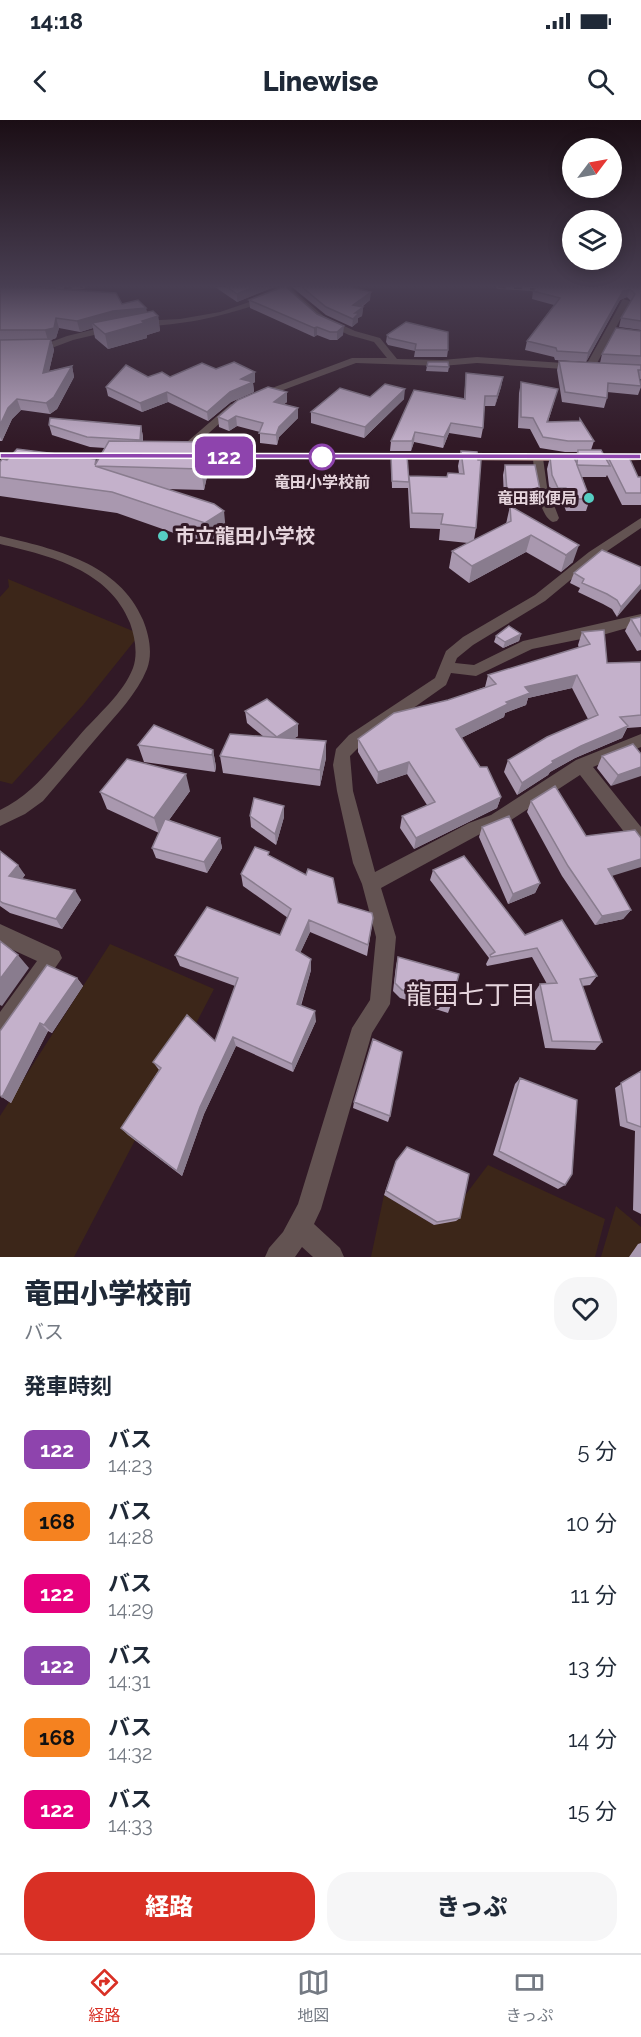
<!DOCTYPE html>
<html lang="ja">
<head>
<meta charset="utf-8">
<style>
	:root { --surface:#fff; --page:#f6f6f7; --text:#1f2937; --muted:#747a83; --line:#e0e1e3; --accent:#d93025 }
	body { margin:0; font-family:Raleway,"Noto Sans JP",sans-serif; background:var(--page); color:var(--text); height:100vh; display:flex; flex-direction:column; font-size:22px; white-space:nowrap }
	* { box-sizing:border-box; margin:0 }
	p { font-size:20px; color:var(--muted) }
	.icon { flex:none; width:33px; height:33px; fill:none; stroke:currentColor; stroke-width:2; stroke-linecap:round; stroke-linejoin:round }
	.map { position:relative; height:1137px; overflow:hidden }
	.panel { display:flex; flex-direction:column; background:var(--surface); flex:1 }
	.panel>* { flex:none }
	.badge { padding:0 12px; border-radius:9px; font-size:21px; line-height:39px }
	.needle { width:39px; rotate:58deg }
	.fabs { position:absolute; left:562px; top:18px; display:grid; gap:12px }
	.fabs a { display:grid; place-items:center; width:60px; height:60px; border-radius:50%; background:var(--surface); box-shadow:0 3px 15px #0003; font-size:30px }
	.map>.badge { position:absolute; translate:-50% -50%; box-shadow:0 0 0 3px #fff }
	h2 { padding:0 24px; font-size:22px; line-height:54px }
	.round { display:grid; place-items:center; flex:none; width:63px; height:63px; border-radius:24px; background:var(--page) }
	.head { display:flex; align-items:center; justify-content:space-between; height:102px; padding:0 24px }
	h1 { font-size:28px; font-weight:800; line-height:45px }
	.cta { display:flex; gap:12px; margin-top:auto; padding:12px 24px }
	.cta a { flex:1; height:69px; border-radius:24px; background:var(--accent); color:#fff; font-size:24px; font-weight:800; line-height:69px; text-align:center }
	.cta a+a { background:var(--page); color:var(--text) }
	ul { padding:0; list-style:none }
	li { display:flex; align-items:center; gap:18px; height:72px; padding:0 24px }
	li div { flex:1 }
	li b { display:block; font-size:22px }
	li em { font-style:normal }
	li .badge { min-width:66px; font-weight:700; text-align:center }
	.status { display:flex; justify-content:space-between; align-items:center; height:42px; padding:0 30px; background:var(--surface); direction:ltr }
	.status svg { height:16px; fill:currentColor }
	header { display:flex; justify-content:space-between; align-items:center; height:78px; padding:0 24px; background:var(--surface); font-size:27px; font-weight:800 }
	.tab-bar { display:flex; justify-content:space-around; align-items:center; height:84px; border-top:2px solid var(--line); background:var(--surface); font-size:16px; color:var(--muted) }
	.tab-bar a { display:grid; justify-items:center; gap:3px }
	.tab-bar .on { color:var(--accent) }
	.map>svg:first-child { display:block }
	.green { fill:#3c2619 }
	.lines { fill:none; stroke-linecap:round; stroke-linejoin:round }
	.minor { fill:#635352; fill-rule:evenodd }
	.major { fill:#a58382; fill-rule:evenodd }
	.rail-casing { stroke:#b8a5ae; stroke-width:4 }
	.rail { stroke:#311926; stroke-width:2; stroke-dasharray:8; stroke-linecap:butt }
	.wall { fill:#a998af }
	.shaded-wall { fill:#897c8e }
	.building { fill:#c4b1cb; stroke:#897c8e; stroke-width:1.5 }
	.line { fill:#8e44ad; stroke:#fff; stroke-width:1.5 }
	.stop-dot { fill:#fff; stroke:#8e44ad; stroke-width:3 }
	.poi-dot { fill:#56cec3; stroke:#311926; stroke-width:2 }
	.labels { text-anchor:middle; stroke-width:6; stroke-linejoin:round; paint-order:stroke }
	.far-stop-label { font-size:16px; font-weight:bold; fill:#e5d4dc; stroke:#311926 }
	.far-poi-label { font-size:16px; font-weight:bold; fill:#e5d4dc; stroke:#311926; text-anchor:end }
	.poi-label { font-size:20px; font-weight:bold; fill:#e5d4dc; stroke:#311926; text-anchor:start }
	.near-neighbourhood-label { font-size:26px; fill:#e5d4dc; stroke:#311926 }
</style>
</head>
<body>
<div class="status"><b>14:18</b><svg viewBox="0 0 49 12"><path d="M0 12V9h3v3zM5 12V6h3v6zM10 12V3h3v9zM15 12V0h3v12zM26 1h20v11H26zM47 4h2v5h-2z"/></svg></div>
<header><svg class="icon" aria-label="back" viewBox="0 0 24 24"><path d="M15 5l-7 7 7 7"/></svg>Linewise<svg class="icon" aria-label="search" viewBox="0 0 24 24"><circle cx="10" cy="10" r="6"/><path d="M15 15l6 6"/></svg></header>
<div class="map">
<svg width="641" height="1137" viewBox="0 0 641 1137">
	<rect width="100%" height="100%" fill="#311926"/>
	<path class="green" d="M8,459L140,514L83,585L12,664L0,661V477L9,467Z
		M110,824L214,869L74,1137H0V996Z
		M488,1045L605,1099L595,1137H371L384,1075L434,1105L460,1082Z
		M616,1086L641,1107V1124L631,1137H601Z"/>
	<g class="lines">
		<path class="minor" d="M280,167H289L325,197L355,211L380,218L397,239L442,240L477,237L578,244L583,247L578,250L477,243L442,246L356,243L259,279H253V275L352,238H387L374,222L349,215L319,201Z
			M267,176L271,178L270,180C222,197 190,204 139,207L135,204L139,201L180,199L220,192Z
			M623,179L630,181L595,247L587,249L585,247Z
			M112,205L116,208L115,210L73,220L49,229L0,228V222L48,223L67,216Z
			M231,284L239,286L181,338H173V334Z
			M538,335L543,338L547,367L559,398L557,401L553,402C538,396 534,353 533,338Z
			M641,398V408L597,438L545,481L473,525L457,538L455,543L474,545L523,521L641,494V504L606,514L532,529L476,556L451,553L446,565L361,625L350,636L353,671L375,752L469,703L491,695L576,640L641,614V627L593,647L641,707V728L635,726L580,655L502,706L480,714L381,768L396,817L390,884L372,913L321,1089L314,1104L340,1128L344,1137H313L302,1127L295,1137H265L269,1128L283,1112L298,1084L352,908L370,880L376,817L362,764L353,743L337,671L333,645L336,629L349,615L435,558L446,531L463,517L535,475L589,432Z
			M0,416C55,429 119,443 143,500C149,515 153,533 147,549C137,574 116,595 99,615C80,637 62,659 43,681L25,694L0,706V690C34,674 55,643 79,616C97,595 123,574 133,548C138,534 135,517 130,503C109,450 51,436 0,424Z
			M0,804L59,831L62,838L7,917L0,921V892L37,841L0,824Z"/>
		<path class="major" d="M0,333H30L35,336L30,339H0Z
			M54,333H120L125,336L120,339L50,338L49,336Z
			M189,333L570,335L575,338L570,341L185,338V334Z
			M641,334V340L609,341L604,338L609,335Z"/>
		<g class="rail-casing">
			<path id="rail" d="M498,167L551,170
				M0,171L83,167"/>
		</g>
		<use href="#rail" class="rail"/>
	</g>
	<path class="wall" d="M0,167L146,188L147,193L158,196L160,211L147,215V218L108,229L95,218L93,208L80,212L59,208L56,218L51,220L54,230L49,251L72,246L74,257L57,289L50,294L21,290L12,299L2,321H0Z
		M215,167H274L237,182Z
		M292,167H350L370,180L362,187H363L362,196L358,198V202L352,207L326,195Z
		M641,167V210L619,207L621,198L631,181L627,177L620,180L586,242L555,240L554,237L525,230L527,221L554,185L532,179L533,171Z
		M249,180L317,194L343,215L337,220H330L317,215L314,217L250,188Z
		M641,211V245L600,243L602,234Z
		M387,215L448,230L447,237H414L415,231L388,225L386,222Z
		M559,241L641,245V259H640L641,267L638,275L607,272V278L604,288L562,282L557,250Z
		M427,246L449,247L448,252L426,251Z
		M216,249L255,262L253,263L254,272L231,282L208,301L168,282L142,292L108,276L106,267L148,257H170Z
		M466,253L503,257L501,267L495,286H484L483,308L481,318L449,313L443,328L414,322L411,331H390L391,321L464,278Z
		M521,262L555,279L548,302L594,321L591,330L606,338L607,335L638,357H641V385H622L607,355L606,357H582L590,379L586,391H566L562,380H554L549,366L547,349L550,337L575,340L577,332H565L540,328L530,309L518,308L519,273Z
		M287,272V282L284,284L298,288V298L279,317L277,325L260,323V312L237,306L229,311L219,307L218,297Z
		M370,277L404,279L364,318L311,303V292Z
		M49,305L141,306L143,317V321L208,322L210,343L204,370L167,369L226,412L208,425L117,393L0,376V342L7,340L96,342L105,328L90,327L52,315Z
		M461,331L476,408L474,420L506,404L510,386L573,442L561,452L526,432L469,463L449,448L452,431L468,423L439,420L440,409L410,408L408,368H392L391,336L409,361L447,357L459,354L458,346Z
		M505,345L540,370L537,380H504L503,355Z
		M641,447L617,497L612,489L603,484L578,472L580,468L570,463L574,453Z
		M641,497V530L637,531L625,511L631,499Z
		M582,512L607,543L641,542V607L627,608L622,618L575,638L550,652L548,655L517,675L504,652L508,640L588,599L572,568L528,578L526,585L505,593L504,597L461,618L501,677L497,688L414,729L400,708L402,696L427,685L407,654L377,664L358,632V619L448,580L485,567L488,555L579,528L578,525Z
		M521,514L519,521L503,528L494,522L496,516Z
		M245,591L298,616L293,619L326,638L320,666L223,653L220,636L264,617L247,603Z
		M138,625L213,630L216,647L215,652L144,642Z
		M641,634L611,666L597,648L602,636Z
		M190,671L169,700L220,718L222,728L207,753L156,738L152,728L159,713L107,689L100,672Z
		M531,681L586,716L612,756L631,790L623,799L595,805L562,756L527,692Z
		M250,696L284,697L276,725L251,707Z
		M482,707L540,763L535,773L508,784L479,717Z
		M0,731L25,755L22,759L81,780L62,809L10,793L0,786Z
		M269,735L338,783L373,798L367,836L310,812L300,833L311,850L301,886L316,901L293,952L236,926L204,994L182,1056L128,1015L121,1008L159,950L153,942L215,921L235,866L180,846L175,835L280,815L288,798L243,766L241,754Z
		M433,750L525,815L597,856L590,865L582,866L602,922L595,930L545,928L534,873L540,864H547L532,837L487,846L486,844L489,838L430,760Z
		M398,837L451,885L448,893L400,878L393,871L396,846Z
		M77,858L83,866L52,913L48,911L11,983L2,977L0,911Z
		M641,951V1094L633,1090L635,1011L620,1006L615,968Z
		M520,958L565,1065L558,1069L493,1035L515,964Z
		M354,982L390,996L388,1002L353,988Z
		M396,1041L460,1098L456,1101L434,1105L384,1075Z
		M641,1123V1137H629L638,1124Z"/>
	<path class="shaded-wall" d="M253,167H274L237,182V174Z
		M630,169L627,177L620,180L586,242L588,233L623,171Z
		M371,172L370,180L352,193L353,185Z
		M363,187L362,196L358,198V202L352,207L353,199L355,193Z
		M146,188L147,198L92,203L93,208L80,212L77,201L113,191Z
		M158,196L160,211L147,215V218L108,229L105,214Z
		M56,198L59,208L56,218L51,220L54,230L46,264L43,253L48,221L45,210Z
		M344,206L343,215L337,220V212Z
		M317,207V215L314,217V208Z
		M72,246L74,257L57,289L50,294L46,283Z
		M255,252V262L253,263L254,272L231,282L208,301L207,292L241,259Z
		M503,257L501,267L495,286L497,276Z
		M405,269L404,279L364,318L365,307Z
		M167,272L168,282L142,292L140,283Z
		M287,272V282L275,291L274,282Z
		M17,279L21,290L12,299L2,321L0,317V305L8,288Z
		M298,288V298L279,317L277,325L276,315L279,307Z
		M236,296L237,306L229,311L228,301Z
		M451,303L449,313L443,328L444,317Z
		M141,306L143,317L142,331L140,320Z
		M415,312L414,322L411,331L412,321Z
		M208,322L210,343L204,370L201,349Z
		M224,391L226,412L208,425L205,403Z
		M531,415L526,432L469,463L472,446Z
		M579,425L573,442L561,452L566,435Z
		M641,464V469L617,497L621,487Z
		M521,514L519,521L503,528L505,522Z
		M577,555L572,568L528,578L526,585L505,593L504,597L453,622L456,609L525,567Z
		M298,604V616L278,628L277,617Z
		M628,606L622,618L575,638L550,652L548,655L517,675L522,663L552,641L581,626Z
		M326,621V638L320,666V650Z
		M213,630L216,647L215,652L212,635Z
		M409,642L407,654L377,664L378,652Z
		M641,647V656L611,666L618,655Z
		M186,654L190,671L159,714L154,698Z
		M501,677L497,688L414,729L416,718Z
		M284,686V697L276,725L275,714Z
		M220,718L222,728L207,753L204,742Z
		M641,739V747L602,759L608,749Z
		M18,745L25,755L17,766L9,756Z
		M540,763L535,773L508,784L513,774Z
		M75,770L81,780L62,809L56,799Z
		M631,790L623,799L595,805L602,796Z
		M309,800L310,812L296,842V830Z
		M18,835L29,848L2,886L0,885V859Z
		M311,839V850L298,894L297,884Z
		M77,858L83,866L52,913L44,905Z
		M315,891L316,901L293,952L292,944Z
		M40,903L48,911L11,983L2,977Z
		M233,917L236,926L204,994L182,1056L177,1051L200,987Z"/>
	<path class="building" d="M0,167H27L116,173L122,184L138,180L146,188L113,191L77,201L56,198L54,208L45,210H0Z
		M227,167H253L237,174Z
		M283,167H286L317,194L344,206L337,212H330L317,207L314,208L249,180Z
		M302,167H350L371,172L353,185L363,187L355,193H359L353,199L326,187Z
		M537,167H641V201L621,198L635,174L630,169L623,171L588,233L557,231L556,228L527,221L560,178L533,171Z
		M153,191L158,196L142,201L144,203L105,214L92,203Z
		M406,202L448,212V230H415L416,224L389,218L387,215Z
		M616,208L641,211V236L602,234Z
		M51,219L43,253L72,246L54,277L46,283L17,279L8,288L0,305V220Z
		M559,241L641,245V250H638L641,266L608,263L607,278L565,272Z
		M234,242L255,252L241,259L253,262L230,272L207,292L167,272L140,283L106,267L126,245L148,257L162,252L170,257L202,243L216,249Z
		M428,242H448L449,247L427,246Z
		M466,253L503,257L497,276H485L483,308L451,303L444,317L415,312L412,321H391L414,270L465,279Z
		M521,262L558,269L547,302L580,301V299L594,321H568L543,317L533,298L521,297Z
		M385,264L405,269L365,307L311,292L340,268L370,277Z
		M268,267L287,272L274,282L298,288L279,307L276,315L259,313L263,303L236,296L228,301L218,297L238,280Z
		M50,298L141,306L140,320L87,317L49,305Z
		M109,321L208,322L201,349L95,346L214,384L224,391L205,403L112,372L0,357V342L2,339L7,340L17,329L96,339L95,345Z
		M578,330H601L610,346L577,345L590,379H570L566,368H558L552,355L550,337L574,338L577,344Z
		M461,331L477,332L478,340H481L476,408L441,404L443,394L412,393L409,356L447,357L448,353L464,354Z
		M607,335H628L638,357H641V373H626Z
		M391,336H407L409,362L392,361Z
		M505,345H535L540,370L507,371Z
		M510,386L579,425L566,435L531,415L472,446L452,431L511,401Z
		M602,430L641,447V464L621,487L617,480L607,474L582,463L584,459L574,453Z
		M641,497V516L631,499Z
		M509,506L521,514L505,522L496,516Z
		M604,510L607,543L641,542V595L620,597L628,606L581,626L552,641L553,643L522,663L508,640L547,617L598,595L577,555L525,567L530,573L506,582L508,584L456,609L480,647H487L501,677L416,718L402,696L435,682L409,642L378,652L358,619L394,593L448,580L496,564L488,555L590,524L582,512Z
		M267,579L298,604L277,617L245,591Z
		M154,605L213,630L212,635L138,625Z
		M230,614L326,621L320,650L220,636Z
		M633,624L641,634V647L618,655L602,636Z
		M127,639L186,654L154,698L100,672Z
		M555,666L586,716L635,710L641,718V739L608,749L631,790L602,796L568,746L531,681Z
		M254,678L284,686L275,714L250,696Z
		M509,696L540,763L513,774L482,707Z
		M165,699L220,718L204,742L152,728Z
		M255,727L269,732L268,735L306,755L308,749L333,758L338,783L372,793L373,798L368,825L309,800L296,830L311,839L297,884L315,891L292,944L233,917L200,987L177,1051L121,1008L161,948L153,942L187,895L215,921L238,858L175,835L207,787L280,815L291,789L241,754Z
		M0,731L18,745L9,756L75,770L56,799L3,783L0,781Z
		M464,736L525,815L562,800L597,856L580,859L602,922L552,921L540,864L557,863L537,828L491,837L490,835L495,832L433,750Z
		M0,821L18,835L0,859Z
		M398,837L459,854L451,885L402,870L395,863Z
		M47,845L77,858L44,905L40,903L2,977L0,975V911Z
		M373,919L402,932L390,996L354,982Z
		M641,951V1007L627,1002L621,963Z
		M520,958L577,980L572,1054L565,1065L499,1031Z
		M407,1027L469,1054L460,1098L437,1102L386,1071L396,1041Z"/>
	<linearGradient id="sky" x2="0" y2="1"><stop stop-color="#1b0e15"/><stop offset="0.51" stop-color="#483e52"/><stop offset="1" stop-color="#483e52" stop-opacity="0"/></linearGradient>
	<rect width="641" height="326" fill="url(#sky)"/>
	<path class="line" d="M0,333L641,334V339L0,338Z"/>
	<circle class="stop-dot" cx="322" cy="337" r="12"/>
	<g class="poi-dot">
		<circle cx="589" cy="378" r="6"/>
		<circle cx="163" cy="416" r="6"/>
	</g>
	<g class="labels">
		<g class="far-stop-label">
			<text x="322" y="368">竜田小学校前</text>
		</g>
		<g class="far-poi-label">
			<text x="577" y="384">竜田郵便局</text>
		</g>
		<g class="poi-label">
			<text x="175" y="423">市立龍田小学校</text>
		</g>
		<g class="near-neighbourhood-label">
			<text x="471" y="884">龍田七丁目</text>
		</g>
	</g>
</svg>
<div class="fabs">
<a><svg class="needle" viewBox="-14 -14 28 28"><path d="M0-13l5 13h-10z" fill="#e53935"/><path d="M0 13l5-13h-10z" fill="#747a83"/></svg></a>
<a><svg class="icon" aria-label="layers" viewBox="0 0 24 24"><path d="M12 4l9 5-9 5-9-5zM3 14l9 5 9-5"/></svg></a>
</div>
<b class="badge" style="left:224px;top:336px;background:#8e44ad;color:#fff">122</b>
</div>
<section class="panel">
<div class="head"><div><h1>竜田小学校前</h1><p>バス</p></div><a class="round"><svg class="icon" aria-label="heart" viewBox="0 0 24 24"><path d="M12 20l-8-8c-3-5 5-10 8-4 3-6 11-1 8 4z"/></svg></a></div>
<h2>発車時刻</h2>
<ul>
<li><span class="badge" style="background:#8e44ad;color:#fff">122</span><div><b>バス</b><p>14:23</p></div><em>5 分</em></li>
<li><span class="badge" style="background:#f58220;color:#111">168</span><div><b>バス</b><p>14:28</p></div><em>10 分</em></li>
<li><span class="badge" style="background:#e6007e;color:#fff">122</span><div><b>バス</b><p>14:29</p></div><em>11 分</em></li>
<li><span class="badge" style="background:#8e44ad;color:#fff">122</span><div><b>バス</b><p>14:31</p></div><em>13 分</em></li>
<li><span class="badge" style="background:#f58220;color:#111">168</span><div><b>バス</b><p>14:32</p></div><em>14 分</em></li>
<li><span class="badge" style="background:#e6007e;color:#fff">122</span><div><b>バス</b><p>14:33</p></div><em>15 分</em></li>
</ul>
<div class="cta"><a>経路</a><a>きっぷ</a></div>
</section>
<nav class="tab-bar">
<a class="on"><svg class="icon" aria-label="directions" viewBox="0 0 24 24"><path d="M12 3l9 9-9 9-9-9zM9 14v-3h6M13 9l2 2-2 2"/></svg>経路</a>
<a><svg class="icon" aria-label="map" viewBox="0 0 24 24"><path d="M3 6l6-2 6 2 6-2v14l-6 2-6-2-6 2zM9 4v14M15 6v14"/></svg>地図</a>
<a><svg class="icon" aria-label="tickets" viewBox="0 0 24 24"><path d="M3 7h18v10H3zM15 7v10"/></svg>きっぷ</a>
</nav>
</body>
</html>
